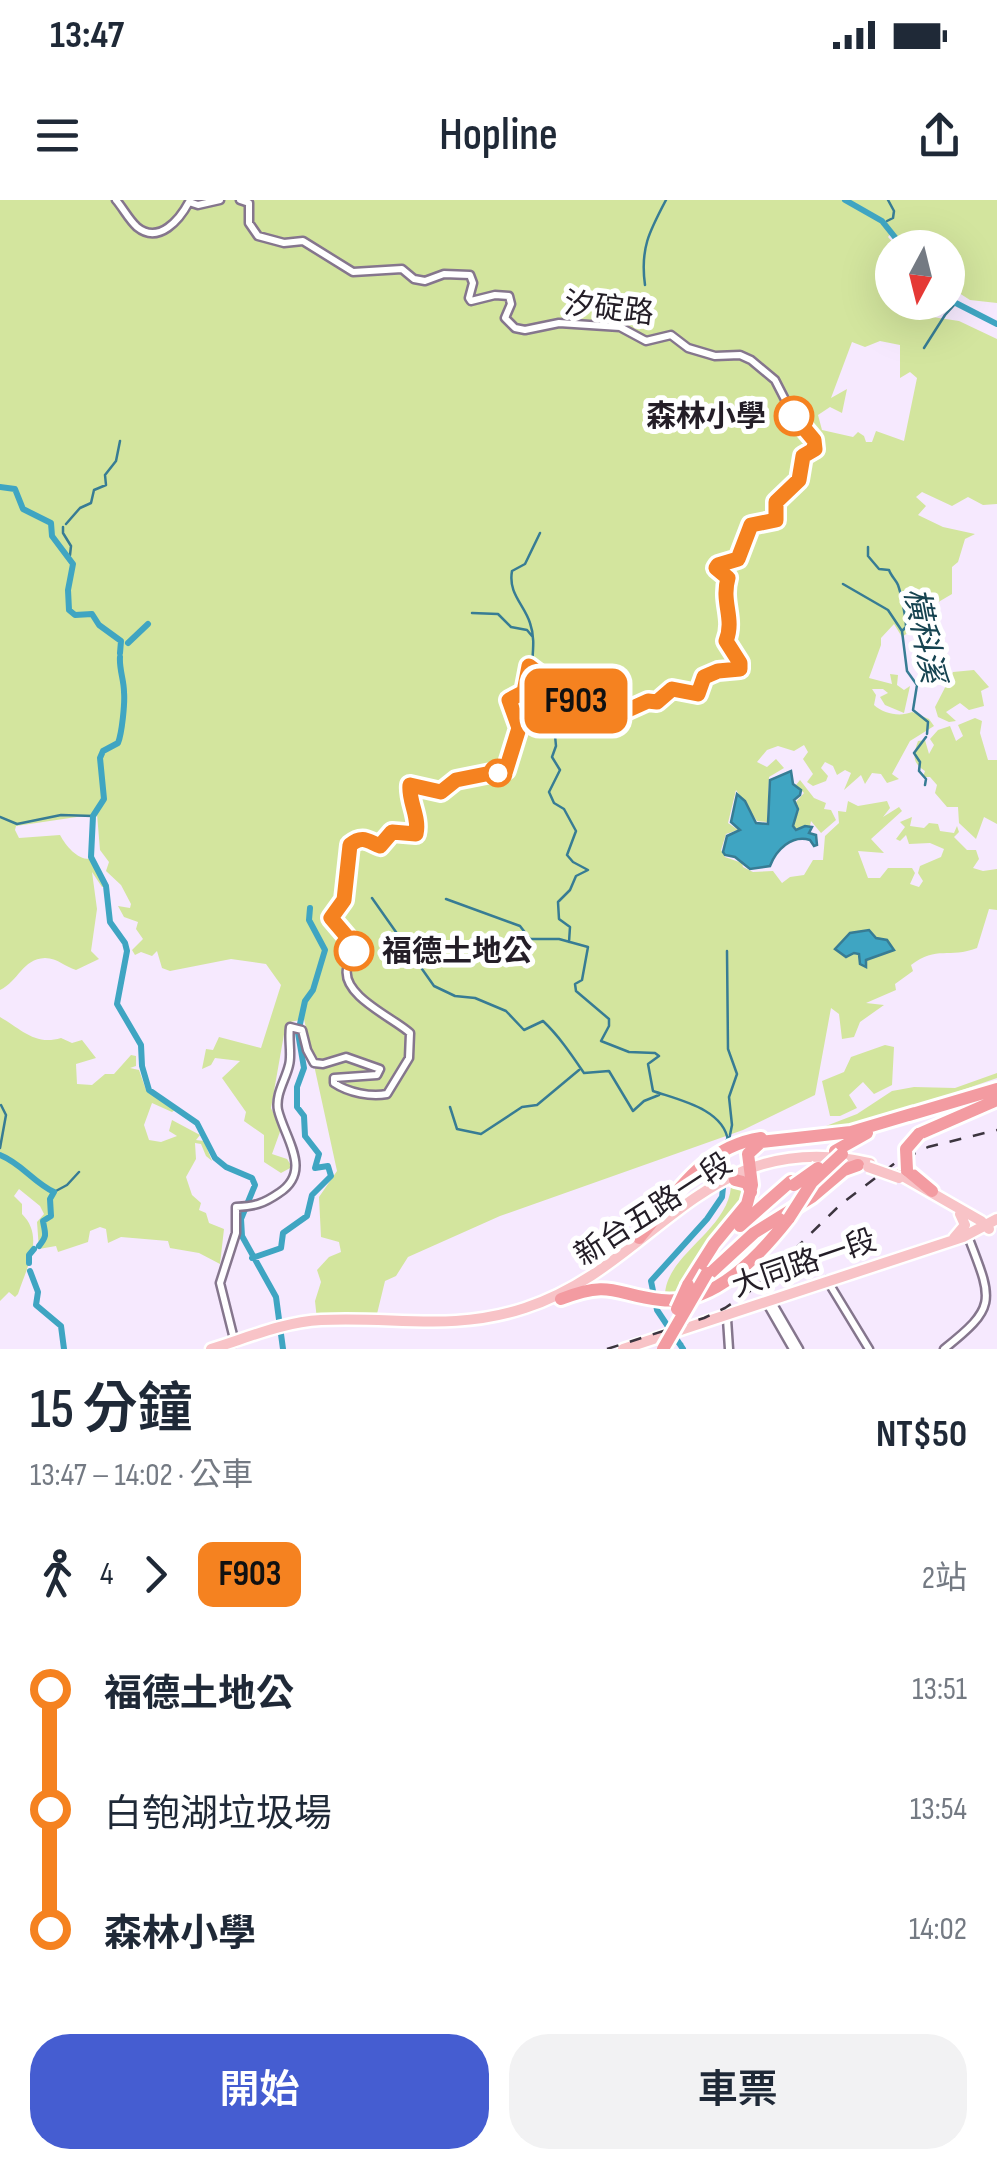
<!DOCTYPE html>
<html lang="zh-TW">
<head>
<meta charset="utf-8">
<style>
	:root { --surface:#fff; --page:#f2f2f3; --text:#1f2937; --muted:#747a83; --accent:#455dd1 }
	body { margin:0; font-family:"Sofia Sans Condensed","Noto Sans TC",sans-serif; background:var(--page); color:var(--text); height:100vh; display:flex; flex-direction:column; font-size:38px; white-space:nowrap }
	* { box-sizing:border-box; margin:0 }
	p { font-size:32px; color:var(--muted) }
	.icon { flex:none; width:55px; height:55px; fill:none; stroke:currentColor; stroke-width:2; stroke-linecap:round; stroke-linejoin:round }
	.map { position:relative; height:1149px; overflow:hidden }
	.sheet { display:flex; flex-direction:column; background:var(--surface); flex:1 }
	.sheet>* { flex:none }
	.badge { padding:0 20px; border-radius:15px; font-size:35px; line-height:65px }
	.needle { width:65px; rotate:187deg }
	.buttons { position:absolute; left:875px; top:30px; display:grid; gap:20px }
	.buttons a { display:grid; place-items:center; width:90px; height:90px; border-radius:50%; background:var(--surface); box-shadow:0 10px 40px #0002; font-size:50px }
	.map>.badge { position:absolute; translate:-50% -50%; box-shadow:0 0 0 5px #fff }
	.legs { display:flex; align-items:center; gap:15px; height:110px; padding:0 30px; font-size:32px }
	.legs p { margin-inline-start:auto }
	.headline { display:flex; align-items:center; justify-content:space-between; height:170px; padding:0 30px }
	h1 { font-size:55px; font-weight:600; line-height:75px }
	.button { display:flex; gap:20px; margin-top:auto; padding:20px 30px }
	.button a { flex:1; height:115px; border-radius:40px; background:var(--accent); color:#fff; font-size:40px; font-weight:600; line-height:115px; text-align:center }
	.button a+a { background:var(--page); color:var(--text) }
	ul { padding:0 30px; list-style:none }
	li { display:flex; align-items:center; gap:35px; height:120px; font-size:38px }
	li i { display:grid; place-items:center; width:15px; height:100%; margin:0 12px; background:currentColor }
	li i::after { content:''; width:25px; height:25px; margin:-12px; border:8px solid; border-radius:50%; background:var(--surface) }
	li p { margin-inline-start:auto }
	li:first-child i { background:linear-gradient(#0000 50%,currentColor 0) }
	li:last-child i { background:linear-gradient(currentColor 50%,#0000 0) }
	.status { display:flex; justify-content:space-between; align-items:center; height:70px; padding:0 50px; background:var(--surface); direction:ltr }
	.status svg { height:28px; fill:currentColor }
	header { display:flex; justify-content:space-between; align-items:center; height:130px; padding:0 30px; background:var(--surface); font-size:45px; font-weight:600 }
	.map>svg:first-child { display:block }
	.green { fill:#d3e59e; fill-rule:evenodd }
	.water { fill:#3fa5c2; stroke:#377c94; stroke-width:2.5 }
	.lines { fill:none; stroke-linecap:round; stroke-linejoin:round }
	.stream { stroke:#377c94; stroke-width:2.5 }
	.river { stroke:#3fa5c2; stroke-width:6 }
	.tertiary-casing { stroke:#85768d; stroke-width:11 }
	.primary-casing { stroke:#fff; stroke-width:15 }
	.motorway-casing { stroke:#fff; stroke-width:18 }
	.tertiary { stroke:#fff; stroke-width:6 }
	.primary { stroke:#f8c3c7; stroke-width:10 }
	.motorway { stroke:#f39ba1; stroke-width:12 }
	.rail { stroke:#3c353f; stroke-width:2.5; stroke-dasharray:12 12; stroke-linecap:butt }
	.primary-bridge-casing { stroke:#fff; stroke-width:15; stroke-linecap:butt }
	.motorway-bridge-casing { stroke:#fff; stroke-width:18; stroke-linecap:butt }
	.primary-bridge { stroke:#f8c3c7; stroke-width:10 }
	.motorway-bridge { stroke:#f39ba1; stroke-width:12 }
	.line-1-casing { stroke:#fff; stroke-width:22 }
	.line-1 { stroke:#f58220; stroke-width:15 }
	.stop-1-dot { fill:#fff; stroke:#f58220; stroke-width:5 }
	.labels { text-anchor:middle; stroke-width:10; stroke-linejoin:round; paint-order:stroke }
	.street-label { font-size:30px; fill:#241e27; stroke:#fff }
	.stop-label { font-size:30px; font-weight:bold; fill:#241e27; stroke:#fff; text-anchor:end }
	.water-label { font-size:32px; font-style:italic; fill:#164350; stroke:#fff }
</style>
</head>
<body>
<div class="status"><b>13:47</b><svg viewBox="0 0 49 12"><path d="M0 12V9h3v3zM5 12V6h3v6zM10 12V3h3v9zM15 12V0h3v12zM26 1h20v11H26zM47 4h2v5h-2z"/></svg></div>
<header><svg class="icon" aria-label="menu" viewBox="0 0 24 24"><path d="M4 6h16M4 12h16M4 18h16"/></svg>Hopline<svg class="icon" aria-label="share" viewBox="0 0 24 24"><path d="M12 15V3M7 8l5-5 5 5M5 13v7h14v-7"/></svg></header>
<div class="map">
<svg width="997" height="1149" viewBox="0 0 997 1149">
	<rect width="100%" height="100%" fill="#f6e9fe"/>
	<path class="green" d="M0,0H997V103L970,100L948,86V48L913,47L891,33L888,37L897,47L892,48V102L908,103L919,115L959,121L997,139V304L983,305L968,297L952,306L922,292L916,297L926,306L918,315L943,327L975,334L965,339L958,362L952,367V394L930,407L926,392L906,394L907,408L908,401H914V409H907L909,432L902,437L894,424L881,438V445L869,478L892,484L890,474L898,475L897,485L904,490L910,486L904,513L885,505L880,497L888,493L883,489H872L876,495L874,505C884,514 900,517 912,512L929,519L934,526L910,541L892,574L899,579L887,583L881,574L872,573L865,584L861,575L844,590L851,573L845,570L837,575L833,566L825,562L821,568L828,576L826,581L813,586L807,582L813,574L803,559L808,552L804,545L794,551L778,546L767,550L757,562L767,567L776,559L784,568L769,577L767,622L757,621L736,590L728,623L738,630L726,634L721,650L725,657L742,663L743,667L753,672L773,671L782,683L790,677L804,675L813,660H823L825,636L839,623L838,611L846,612L848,601L858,606L887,601L890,608L883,617L899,607L902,611L871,639L884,653L858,651L868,678H880L888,668H912L915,673L910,684L919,687L923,681L918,673L920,666L941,657L944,649L930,643L909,644L906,635L900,641L896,639L905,627L900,622L912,617L910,626L924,628L929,623L938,624L940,631L954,633L957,626L959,632L954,637L967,650H976L979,659L973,668L983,671L997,669V710L989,709L977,748C949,759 937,745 911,765L913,771L895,784L896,790L866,803L884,805L860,822L854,837L842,839L839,814L831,808L815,895L743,930L500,1016L408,1057L396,1076L385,1081L376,1118L317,1120L315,1101L321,1082L317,1070L329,1057L341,1052L339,1042L321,1037L319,997L337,971L304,819L286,823L271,908L281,929L272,954L287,959L292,967L281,973L264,962V935L244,921L246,912L222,878L240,861L215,858L211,865L202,869L206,849L213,850L219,837L261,848L281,785L266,764L231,759L170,771L162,768L157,751L152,756L141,752L135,755L132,750L143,739L136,729L138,722L124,717L118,706L130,708L131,704L121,685L106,671L109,662L100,650L97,614L16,626L15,630L19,638L60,635C66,646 77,659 89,659L105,686L102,687L92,672L97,709L91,751L99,759L76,770C65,767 58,758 45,758C22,759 19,781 0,790ZM880,141L900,145V178L910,172L917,178L904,241L876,231L872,242H866L864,236L858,232L853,237L822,230L818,215L830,207L842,213L847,189L831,198L852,142L865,147Z
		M974,470L989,487L981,491L984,506L969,510L960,503L946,512L956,521L949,522L938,517L935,507L953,472Z
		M975,518L982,521L980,533L988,560H997V624L984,617L976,639L959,623L958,607H947L935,593L937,585L930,577H923L925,571C912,563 913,555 918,541L925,540L929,554L934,545L930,539L938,530L950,526L956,541L963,536L958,525Z
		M800,580L814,598L826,603L824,609L831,610L836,620L821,633L811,621L810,626L796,629L793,625L799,610L795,603L804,593L796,585Z
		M0,817C21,829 35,846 61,838L72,843L82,840L96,858L76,864L77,884L92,885L105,874H114L131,855L136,856V866L130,868L139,870L146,890L175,910L172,912L152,903L144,925L149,940L161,942L177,936L169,931L172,920L200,935L196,940L204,941L212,961L206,956L201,944L195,943L196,959L186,977L192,995L201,1003L199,1010L206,1013L209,1023L224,1029L220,1064L199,1053L170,1048L168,1041L121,1037L108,1043L106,1029L100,1027L90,1031L88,1042L58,1052L56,1046L39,1049L37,1022L44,1014L40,1006L19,989L14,996L22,1004V1014C45,1037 27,1066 18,1094L15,1097L9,1092L0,1101Z
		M885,845L894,847L892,885L874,894L863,882L849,895L857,908L840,916H830L822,881L844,872L851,857Z
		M997,873V878L867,923L808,933L857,914L892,891L914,887L955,888Z
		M741,982L749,992L677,1099L665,1098C663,1056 727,1032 731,987Z"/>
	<path class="water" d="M791,571L793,584L801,590L800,595L794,600L798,609L793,626L796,630L805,626L812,627L809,633L816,635L817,645L814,646L810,640C792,634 776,650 770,666L750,669L735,657L725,655L723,652L727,636L740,630L731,622L737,594L745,601L756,623L768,624L770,580Z
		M869,730L876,738L887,740L894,750L866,760V767L860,764L859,754L854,753L846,757L835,749L850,733Z"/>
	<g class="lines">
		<path class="stream" d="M887,21L893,18L894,11L888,0
			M645,85C640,49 649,32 666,0
			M924,148L945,115L956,103
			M66,324L80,308L91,303L94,290L106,285L105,275L116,261L120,241
			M63,327V333L71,346L70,355
			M868,347V356L879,369L889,370C891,376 896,380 898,385C901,393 906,418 906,427L902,431L907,471L917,485L913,510L928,522L927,534
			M843,384L888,410L902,431
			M472,413L498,414L511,427L527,430L532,436
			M532,464C533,450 535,437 530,423C524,404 508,394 512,371L525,364L540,333
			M532,472L539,508L546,510L544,519L554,525L556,546L552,557L560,570L549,592L554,603L564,609L576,631L567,655L573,662L588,670L576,676L570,690L558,702L559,719L570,727L569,742
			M925,585L926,579L919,571L920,562L914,553L926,537
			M0,617L17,624L61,615L93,616
			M372,698L434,786L455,796L475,798L506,811L524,830L543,821C559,836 571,854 584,873L609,871L633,911L644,901L659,895
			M446,699L520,726L530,739H559L588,747L582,780L575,784L576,791L609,819V826L601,841L629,852L655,853L659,856L648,864L653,891C679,900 724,909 728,941
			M727,751L728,849L737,874L729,897L732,925L729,940
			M450,907L457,929L481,934L522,907L537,905L579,870
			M0,948L6,915L1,905
			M54,992L67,985L79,972
			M672,1142L682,1144"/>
		<path class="river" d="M845,0L882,21L902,46
			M948,99L997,124
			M0,287L15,289L23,309L51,323L52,336L73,364L68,390L69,410L75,415L92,414L99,425L121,441L120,453
			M128,443L148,424
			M120,457C119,469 124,480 124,492C125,503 122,533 118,543L103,551L100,558L104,599L93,616L91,657L106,686L110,722L125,743L127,751L117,804L141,845L142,866L149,890L197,923L215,958L226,967L252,978L255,985L241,1019L242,1036L276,1097L283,1149
			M0,955C21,963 33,982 54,992L50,999L51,1016L43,1021C45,1034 48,1035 39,1046
			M252,1058L281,1048L283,1033L307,1016L312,995L331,976L328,966L315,968L319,954L305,936L304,916L297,907V887L304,868L298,833L305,801L313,790L325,750L309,720L310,708
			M29,1063V1055L34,1049
			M30,1071L38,1092L36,1105L61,1126L64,1149
			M683,1149L657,1110L651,1081L707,1019L722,997L728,941"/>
		<g class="tertiary-casing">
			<path id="tertiary" d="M116,0C123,8 129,20 137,27C159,45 180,19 189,2L198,5L220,0
				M827,1080L869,1149
				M770,1099L799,1149
				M766,1102L793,1149
				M727,1119L729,1149
				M235,1143L220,1083L236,1033V1007C255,1006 263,1004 279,993C313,971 285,939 278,910C275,894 286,879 289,865C292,855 288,839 290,827L302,830L307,850L314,863L323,864L346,857L380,869L377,875L334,878V883C349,893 371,897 387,894L409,858L410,833C394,818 342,796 347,769C349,760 354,754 354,745L331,718L344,700L351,645C363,634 369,641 380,646L391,632L416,634L417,621L410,585L441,593L456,581L506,570L519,528L509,500L523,492L529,466L585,508L603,503L617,515L648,501L657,502L672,489L698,494L703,477L718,471L740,469V463L726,441C735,416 720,405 728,378L717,371L718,365L738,359L751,325L776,319V302L799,280L803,256L816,247L811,236L796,221L775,180L751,160L740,155L715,156L688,148L671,135L646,141L620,127L559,123L525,130L515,128L505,118L511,104L509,96L495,95L471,101L469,98L473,83L470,75L444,74L425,81L414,79L402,69L353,72L303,41L284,43L258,36L249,23V3L240,0
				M944,1149C997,1107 993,1101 969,1039"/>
		</g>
		<g class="primary-casing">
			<path id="primary" d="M899,974L981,1021L989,1029
				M954,1038L965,1025L960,1014
				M211,1149C247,1138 283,1122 321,1120C394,1116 452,1132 525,1108C657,1065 704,925 870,963
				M623,1149L963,1037L997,1019"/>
		</g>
		<g class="motorway-casing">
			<path id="motorway" d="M909,915L997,889
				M919,934L997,900
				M835,951L867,933
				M907,970L932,991
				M735,980L747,983L751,992
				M740,1026L791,981
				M639,1038C675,997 701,947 761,938
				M703,1080L754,1033L812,997L844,970L858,965
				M688,1085L714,1044L747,1004L752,985L748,954L761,942L851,932L915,913
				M561,1099C613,1079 614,1095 661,1100C714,1106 760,1055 789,1018"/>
		</g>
		<use href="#tertiary" class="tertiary"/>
		<use href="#primary" class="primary"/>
		<use href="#motorway" class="motorway"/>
		<path class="rail" d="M607,1149L704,1118L725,1108L756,1087L840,1005L895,963L928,947L997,930"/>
		<g class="primary-bridge-casing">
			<path id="primary-bridge" d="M868,967L899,978"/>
		</g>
		<g class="motorway-bridge-casing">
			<path id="motorway-bridge" d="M907,970L906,949L919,934
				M794,985L818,968
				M789,1018L812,982L842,954
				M677,1109L688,1085
				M663,1149L707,1073"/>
		</g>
		<use href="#primary-bridge" class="primary-bridge"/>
		<use href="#motorway-bridge" class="motorway-bridge"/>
	</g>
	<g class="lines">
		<g class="line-1-casing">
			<path id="line-1" d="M354,751V745L331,718L344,700L350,645C363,634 369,642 380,646L392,632L416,634C420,617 408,601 410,585L441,592L456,580L506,570L519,528L509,500L524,492L529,466L585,508L603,503L617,515L648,501L657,502L672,489L698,494L704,477L718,471L740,469V463L726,441C735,418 721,403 728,378L716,368L718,365L738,359L751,325L776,320V302L799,280L803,256L815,249L814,240L794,216"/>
		</g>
		<use href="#line-1" class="line-1"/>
	</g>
	<g class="stop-1-dot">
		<circle cx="794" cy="216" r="18"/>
		<circle cx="498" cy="573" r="12"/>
		<circle cx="354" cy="751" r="18"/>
	</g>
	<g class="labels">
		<g class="street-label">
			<text transform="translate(609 108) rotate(7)" y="10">汐碇路</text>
			<text transform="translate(653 1009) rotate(-33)" y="10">新台五路一段</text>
			<text transform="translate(804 1063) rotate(-19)" y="10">大同路一段</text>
		</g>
		<g class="stop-label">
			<text x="766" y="226">森林小學</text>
			<text x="382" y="761" text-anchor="start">福德土地公</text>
		</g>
		<g class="water-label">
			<text transform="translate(925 435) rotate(79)" y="11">橫科溪</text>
		</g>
	</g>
</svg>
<div class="buttons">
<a><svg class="needle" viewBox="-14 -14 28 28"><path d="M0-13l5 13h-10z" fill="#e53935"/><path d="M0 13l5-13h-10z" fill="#747a83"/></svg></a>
</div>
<b class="badge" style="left:576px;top:501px;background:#f58220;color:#111">F903</b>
</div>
<section class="sheet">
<div class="headline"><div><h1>15 分鐘</h1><p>13:47 – 14:02 · 公車</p></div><b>NT$50</b></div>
<div class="legs"><svg class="icon" aria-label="walk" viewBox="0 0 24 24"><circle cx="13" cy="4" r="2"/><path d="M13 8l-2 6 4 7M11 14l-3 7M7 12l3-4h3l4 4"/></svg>4<svg class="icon" aria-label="forward" viewBox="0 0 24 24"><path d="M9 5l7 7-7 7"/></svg><b class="badge" style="background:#f58220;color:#111">F903</b><p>2站</p></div>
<ul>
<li><i style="color:#f58220"></i><b>福德土地公</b><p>13:51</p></li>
<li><i style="color:#f58220"></i><span>白匏湖垃圾場</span><p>13:54</p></li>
<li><i style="color:#f58220"></i><b>森林小學</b><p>14:02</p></li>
</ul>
<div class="button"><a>開始</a><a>車票</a></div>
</section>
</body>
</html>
